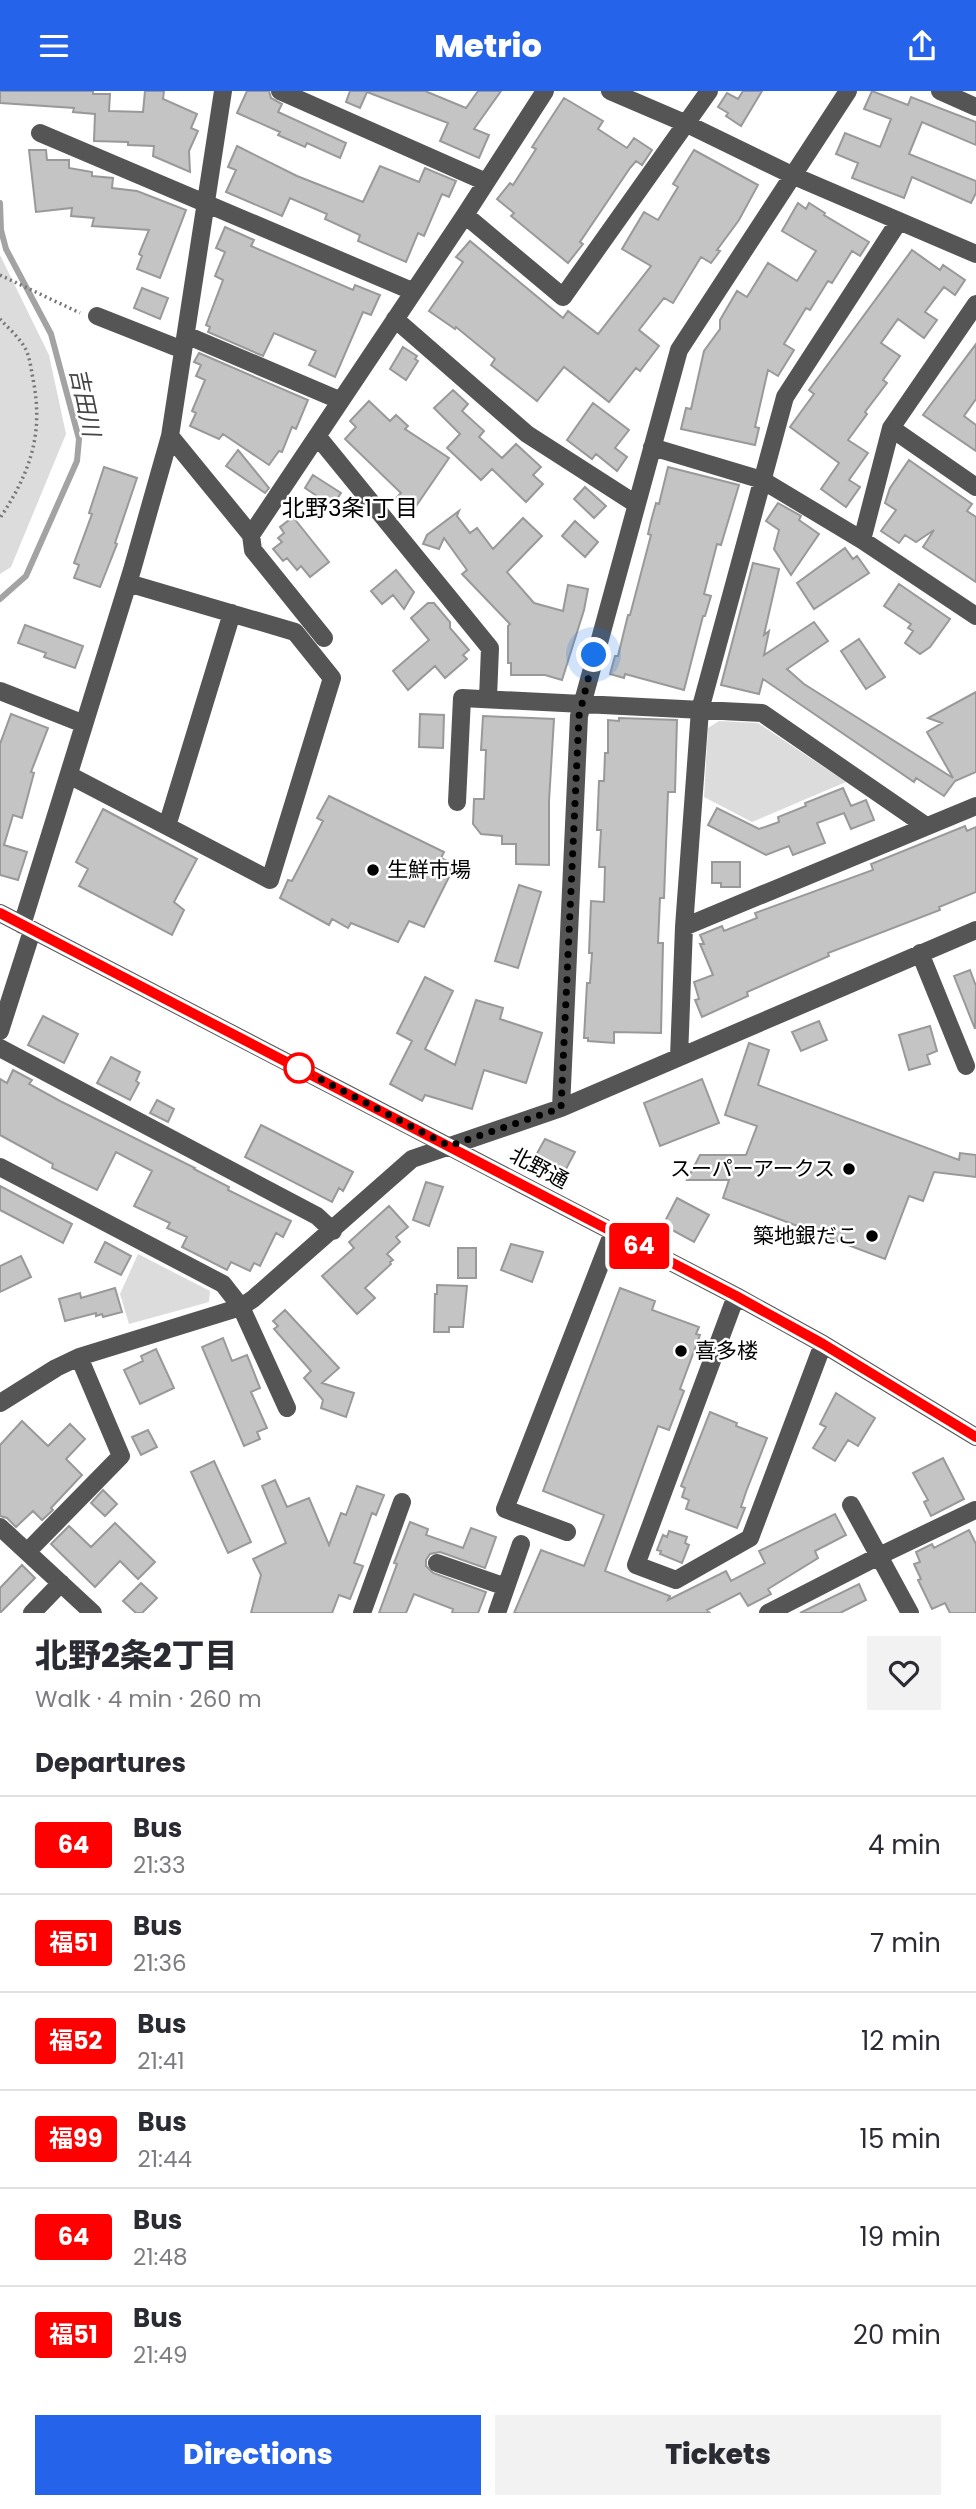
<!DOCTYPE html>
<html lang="en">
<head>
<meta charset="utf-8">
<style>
	:root { --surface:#fff; --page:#f2f2f3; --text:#2b2b33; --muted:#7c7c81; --line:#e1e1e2; --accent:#2563eb }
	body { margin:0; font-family:Poppins,"Noto Sans JP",sans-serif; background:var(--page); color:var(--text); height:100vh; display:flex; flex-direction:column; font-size:26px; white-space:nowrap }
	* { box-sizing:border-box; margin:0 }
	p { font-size:23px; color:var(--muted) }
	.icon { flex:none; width:38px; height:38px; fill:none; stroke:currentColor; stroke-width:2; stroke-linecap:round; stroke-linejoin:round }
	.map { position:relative; height:1522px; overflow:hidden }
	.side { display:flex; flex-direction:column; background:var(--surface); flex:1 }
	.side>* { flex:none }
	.badge { padding:0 14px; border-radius:5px; font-size:24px; line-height:46px }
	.you { position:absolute; width:35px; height:35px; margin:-18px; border:5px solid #fff; border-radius:50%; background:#1a73e8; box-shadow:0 0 0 10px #1a73e833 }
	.map>.badge { position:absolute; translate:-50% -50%; box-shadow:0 0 0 4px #fff }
	h2 { padding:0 35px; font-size:26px; line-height:63px }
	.round { display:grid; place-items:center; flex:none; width:74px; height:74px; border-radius:0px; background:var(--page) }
	.headline { display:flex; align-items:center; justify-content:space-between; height:119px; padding:0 35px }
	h1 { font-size:33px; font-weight:800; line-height:52px }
	.action { display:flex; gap:14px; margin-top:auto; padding:14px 35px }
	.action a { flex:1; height:80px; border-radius:0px; background:var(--accent); color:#fff; font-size:28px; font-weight:800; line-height:80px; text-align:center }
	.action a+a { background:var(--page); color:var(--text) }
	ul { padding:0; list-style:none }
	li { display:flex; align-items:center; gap:21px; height:98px; padding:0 35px; border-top:2px solid var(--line) }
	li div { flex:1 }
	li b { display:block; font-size:26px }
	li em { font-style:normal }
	li .badge { min-width:77px; font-weight:700; text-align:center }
	header { display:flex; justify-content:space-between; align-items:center; height:91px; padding:0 35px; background:var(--accent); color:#fff; font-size:32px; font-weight:800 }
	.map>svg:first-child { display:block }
	.green { fill:#dcdcdc }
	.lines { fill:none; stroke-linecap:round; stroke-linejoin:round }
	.stream { stroke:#a3a3a3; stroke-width:6 }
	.building { fill:#c4c4c4; stroke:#999; stroke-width:2 }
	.path { stroke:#777; stroke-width:3.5; stroke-dasharray:2 3.5; stroke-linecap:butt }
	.minor { stroke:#555; stroke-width:18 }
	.line-casing { stroke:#fff; stroke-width:16 }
	.line { stroke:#f00; stroke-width:10 }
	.walk { stroke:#000; stroke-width:7; stroke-dasharray:0 12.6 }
	.poi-dot { fill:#000; stroke:#fff; stroke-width:2.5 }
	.stop-dot { fill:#fff; stroke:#f00; stroke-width:3.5 }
	.labels { text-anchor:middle; stroke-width:5; stroke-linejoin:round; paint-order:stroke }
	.poi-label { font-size:21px; fill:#000; stroke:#fff; text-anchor:start }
	.street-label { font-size:21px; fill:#000; stroke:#fff }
	.water-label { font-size:23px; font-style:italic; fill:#444; stroke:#fff }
	.neighbourhood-label { font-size:23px; fill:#000; stroke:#fff }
</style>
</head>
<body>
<header><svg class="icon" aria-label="menu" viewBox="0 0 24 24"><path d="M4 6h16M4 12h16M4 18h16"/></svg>Metrio<svg class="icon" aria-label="share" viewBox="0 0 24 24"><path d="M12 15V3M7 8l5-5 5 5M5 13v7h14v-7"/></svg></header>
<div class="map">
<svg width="976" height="1522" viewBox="0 0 976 1522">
	<rect width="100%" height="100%" fill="#fff"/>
	<path class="green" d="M0,164L49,264L66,343L11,476L0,483Z
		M719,630L758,632L846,691L752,731L704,706L708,637Z
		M138,1163L210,1200L209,1211L129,1233L120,1203Z"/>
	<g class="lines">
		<path class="stream" d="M0,112L1,139L6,158L51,243L79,348L77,370L26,485L0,508"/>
	</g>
	<path class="building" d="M0,0H93V3H110L109,20L143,21L145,0H164L163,8L197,23L191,37L198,40L189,60L190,81L153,65L154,55L128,54V51L94,50L95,23L73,21L74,17L0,12Z
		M247,0H269L271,7L282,13L278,21L346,52L340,67L307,52L305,56L278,44L280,41L237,22Z
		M350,0H425L466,17L478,0H501L474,38L489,44L479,67L440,50L448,32L367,1L360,17L346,11Z
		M743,0H762L741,35L726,25L728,22L718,16L727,2L738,8Z
		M872,0L908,14L911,6L976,31V54L922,31L909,63L976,90V102L971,112L912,86L904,107L852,87L858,72L836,63L845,42L880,56L891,28L864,18Z
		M564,7L603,30L598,38L627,57L634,47L652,59L642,74L636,70L630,77L580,151L583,153L568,172L511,125L514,122L497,108L510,92L513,94L536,58L532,56Z
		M237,55L297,85L363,111L380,75L419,91L425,77L456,90L449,106L442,103L424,145L418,142L406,171L358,150L360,144L325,128L327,123L290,107L282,125L226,101L236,79L228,76Z
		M29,59H46L47,69H69V77L92,81V85L113,87L112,97L137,100L186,119L160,187L137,178L142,165L139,163L149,139L92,135L94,127L71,125L72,117L36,121Z
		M694,59L758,94L739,129L717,159L720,160L711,172L701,166L673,212L664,207L639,239L659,255L640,280L636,277L609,311L564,276L537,310L491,274L495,268L456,236L455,238L429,220L463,171L456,166L470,150L563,227L568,220L598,243L651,175L622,158L644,121L658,129L678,96L673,93Z
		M798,112L806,118L809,112L825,122L824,124L869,151L860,165L852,160L832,192L828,190L810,219L806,217L784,253L794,259L778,285L768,279L755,336L759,337L755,354L681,338L686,317L691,318L704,260L720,238V229L737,200L747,206L768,172L797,190L816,160L782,140Z
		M225,136L254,149L251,155L353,199L355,194L380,204L371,224L363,221L335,286L309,274L316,260L274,242L263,265L208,241L210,236L206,234L223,189L215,185L225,161L216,157Z
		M912,159L940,179L943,174L965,189L955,204L944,196L925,221L937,229L924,247L898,228L881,252L900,265L883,289L887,292L865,321L867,323L848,349L868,362L849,389L860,396L846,416L821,398L839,372L790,336L814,303L809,299Z
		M142,197L168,207L160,228L134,217Z
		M976,253V308L964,325L976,334V360L923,324Z
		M403,256L417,265L415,268L418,270L406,289L390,278Z
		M199,262L308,309L296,338L292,336L282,361L279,360L269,374L223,343L219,348L190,335L196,322L192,320L205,289L196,285L201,274L194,271Z
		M453,299L468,313L462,320L484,340L479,346L502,367L516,353L541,376L533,384L543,393L526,411L492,378L481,389L447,357L460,343L434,317Z
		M369,310L390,330L396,324L408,335L405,338L449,367L414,418L397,406L401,402L345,348L356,336L350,330Z
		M593,312L629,339L615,357L627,366L617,380L596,363L592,368L567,349Z
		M238,359L269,397L265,402L226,375Z
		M909,369L972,413L967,420L976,426V491L923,456L934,439L916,451L905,444L899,452L881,440L896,419L885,412L890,397Z
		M104,376L137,387L115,452L117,453L100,496L74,487L79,474L74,472L92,423L89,422Z
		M668,376L739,394L721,454L717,453L704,503L711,505L705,525H703L684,599L625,583L624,587L610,583L615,565H618L628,524H630L651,444L648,443L651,430L656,412L659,413Z
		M313,384L341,402L332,415L305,397Z
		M585,396L606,415L594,427L574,408Z
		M778,412L801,425L799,429L819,443L791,484L774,458L779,439L766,430Z
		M459,420L457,425L470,442L477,437L493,458L523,427L542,445L507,481L534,512L563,520L568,494L588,498L584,519L562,589L545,584H511V572H508V535L510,533L462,483L467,479L444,447L439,458L423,453L427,444Z
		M293,426L329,471L310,486L301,475L297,479L287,467L283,470L273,458L282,451L278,447L284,442L280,436Z
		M575,430L598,451L585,466L562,445Z
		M845,457L853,468L857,465L869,482L814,518L797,492Z
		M753,472L779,478L764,544L769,540L764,564L814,531L828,550L787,578L804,593L953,687L927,641L942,632L928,627L976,601V681L955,690L944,705L916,687L914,691L763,588L759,603L721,594Z
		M396,479L414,501L404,518L393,504L382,513L371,500Z
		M899,493L950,528L930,556L920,563L905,552L913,540L908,537L911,533L884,515Z
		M428,512H434L450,531V537L469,559L463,564L467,568L445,587L435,575L408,599L393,580L429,549L411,527Z
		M25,534L83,555L75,577L44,566L46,562L18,552Z
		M859,548L885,586L866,598L841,560Z
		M11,623L48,637L31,681L34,682L22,727L13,724L4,754L27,761L18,789L0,784V653Z
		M420,623L444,624L443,657L419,656Z
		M483,625L554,628L549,710V774L516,773V753H502V745L481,743L473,733L474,708H484L486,659H481Z
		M619,627L677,629L675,701H668L664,807H660L658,852H663L661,942L614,941V952L588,950V947H584L587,892H590L592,862H589L591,810L604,811L605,776H599L601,739H597L599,690H604L605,662H608V629L619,630Z
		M843,697L851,715L866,709L874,729L851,738L844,722L817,732L825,752L793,764L789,755L766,764L708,734L717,717L759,738L779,731L778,726L806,715L805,712Z
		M329,705L444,761L441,767L455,774L424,836L409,830L398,851L351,832L348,837L332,828L329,834L280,807L288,789L292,790L323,730L317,727Z
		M103,718L197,768L174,811L184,819L172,844L79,795L88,778L76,771Z
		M965,735L967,740L976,736V801L939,816L940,819L828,862L829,865L747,901L748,905L702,926L695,909L699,908L694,891L713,884L700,853H704L700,844L722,835L724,840L757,827L755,822L873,779L871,773Z
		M712,771H740V796H721V792H712Z
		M519,794L541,801L518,877L495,870Z
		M970,879L976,895L975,938L954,885Z
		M425,886L453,900L425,958L455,974L476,909L503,917L500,928L542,942L526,992L484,979L472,1018L425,1004L422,1010L390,993L412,950L397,942Z
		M43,925L78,943L64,972L28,954Z
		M819,930L827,949L801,960L792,941Z
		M930,935L937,960L927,964L930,973L909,979L899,944Z
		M749,952L769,959L758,994L959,1069L960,1062L976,1064V1086L934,1081L923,1110L909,1105L885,1168L723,1107L729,1089H687L700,1064H746L757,1035L725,1024Z
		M111,966L140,981L136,990L139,992L130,1009L97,992Z
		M13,979L32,989L29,993L60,1010L195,1077L194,1078L229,1096L228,1099L291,1130L283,1146L276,1142L260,1175L254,1172L250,1180L231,1171L227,1179L182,1156L187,1146L167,1137L170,1132L134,1115L152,1080L116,1061L97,1099L52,1077L53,1073L0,1044V988L7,992Z
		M702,988L719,1032L660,1055L644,1012Z
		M157,1009L174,1018L168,1031L150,1022Z
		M261,1034L353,1081L343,1100L339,1097L332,1111L245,1066Z
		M545,1048L575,1061L565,1080L536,1064Z
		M426,1091L443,1096L429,1135L413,1129Z
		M0,1095L72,1133L63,1152L0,1119Z
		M677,1107L709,1124L694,1151L663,1134Z
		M389,1115L408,1136L396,1146L400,1151L387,1163L393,1169L390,1171L391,1173L365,1197L375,1207L357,1223L322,1185L354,1157L349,1151Z
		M105,1151L131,1165L121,1184L95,1171Z
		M511,1153L543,1161L532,1191L501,1179Z
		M458,1157H476V1187H458Z
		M21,1165L31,1186L0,1201V1175Z
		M437,1194L467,1195L463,1236H449V1241H434L435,1203H437Z
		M115,1197L122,1221L103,1226L102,1223L96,1225V1222L65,1230L59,1208L80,1202L81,1207Z
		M620,1197L655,1210L652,1219L699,1236L696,1243L700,1244L680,1298L684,1300L669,1339L658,1335L605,1480L670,1505L668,1509L726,1480L731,1490L765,1472L759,1460L835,1423L846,1444L815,1460L818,1467L768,1498L771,1503L748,1515L740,1502L707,1519L710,1522H514L541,1459L584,1475L604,1424L543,1400Z
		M285,1219L339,1277L322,1292L354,1302L346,1326L321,1317L323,1309L304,1287L311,1280L274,1238L278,1235L273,1230Z
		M223,1247L232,1270L247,1264L260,1297L251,1301L267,1337L257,1341L260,1348L244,1355L202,1256Z
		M156,1258L174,1297L140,1313L124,1279L143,1270L141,1265Z
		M836,1302L875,1327L858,1355L848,1349L835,1370L813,1357L826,1336L820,1333Z
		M710,1321L737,1332L736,1335L767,1347L746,1401L741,1416L745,1417L737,1437L686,1418L689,1409L682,1406L685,1397L681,1395Z
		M22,1330L48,1355L70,1333L85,1348L66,1368L82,1384L51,1417L53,1419L42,1429L33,1420L16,1436L7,1427L0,1425V1354Z
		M148,1339L157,1356L141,1364L132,1346Z
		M943,1367L964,1408L931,1425L924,1411L928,1409L913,1382Z
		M214,1370L251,1451L228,1462L191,1381Z
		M275,1389L287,1416L309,1407L329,1454L341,1422L346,1424L357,1395L384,1404L376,1424L372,1422L354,1472L363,1475L350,1508L339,1504L332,1522H251L261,1484L253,1468L286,1452L262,1395Z
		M103,1399L117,1413L105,1425L91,1412Z
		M410,1431L428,1438L426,1444L463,1457L471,1437L496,1446L485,1477L440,1461L430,1463L426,1469V1475L433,1482L486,1501L478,1522H452L453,1518L414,1503L406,1522H379L397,1473L394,1472Z
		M115,1432L155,1471L138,1488L120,1470L95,1496L51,1453L69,1435L91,1456Z
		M969,1439L976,1453V1522H950L945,1512L932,1518L918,1489L921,1488L914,1473L920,1471L916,1461L932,1453L934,1457Z
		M669,1440L687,1446L685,1452L689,1454L682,1472L660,1463L661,1460L657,1459L663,1444L667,1446Z
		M22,1474L35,1487L0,1522V1497Z
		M141,1492L157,1507L142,1522H136L123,1510Z
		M859,1493L866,1509L840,1522H800Z"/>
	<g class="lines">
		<path class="path" d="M0,184L80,222
			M0,228C8,237 19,246 25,257C30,266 31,278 33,288C44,343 30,382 0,427"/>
		<path class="minor" d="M280,0L486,91
			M610,0L687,33L794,85L976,163
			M940,0L976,16
			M40,42L412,200
			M465,124L563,206L709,0
			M97,225L183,259
			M395,228L527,343L636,413
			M186,244L339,309
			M891,337L976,396
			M170,345L251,444L465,124L545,0
			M318,346L490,557L488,607
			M652,356L762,389L862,449L976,525
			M251,444L253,459L324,547
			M862,449L891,337L976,213
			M0,600L84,633
			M69,684L270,789L332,587L295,541L128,492
			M457,711L462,607L762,622L926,735
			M167,735L232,522
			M0,822L736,1205L823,1253L976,1346
			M22,834L132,479L170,345L223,0
			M684,836L976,715
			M920,862L966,975
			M0,940L32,840
			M0,957L317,1125L333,1140
			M679,966L684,836L700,619L785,306L899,130
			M561,1017L579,625L679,259L848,0
			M0,1076L223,1193L241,1216L287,1317
			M736,1205L636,1474L676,1489L750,1447L823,1253
			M0,1312L56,1277L79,1266L241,1216L253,1208L412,1068L561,1017L976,839
			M851,1414L879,1465L975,1419
			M0,1436L93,1522
			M567,1441L505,1418L613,1141
			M27,1461L121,1365L79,1266
			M437,1472L506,1496
			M32,1522L61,1492
			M362,1522L402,1411
			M497,1522L521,1453
			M768,1522L879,1465L910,1522"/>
	</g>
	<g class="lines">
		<g class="line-casing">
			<path id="line" d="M0,822L736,1205L823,1253L976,1346"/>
		</g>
		<use href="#line" class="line"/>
		<path class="walk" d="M299,977L449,1055L561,1017L579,625L594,564"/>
	</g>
	<g class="poi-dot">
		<circle cx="373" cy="779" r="7"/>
		<circle cx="849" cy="1078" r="7"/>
		<circle cx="872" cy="1145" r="7"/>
		<circle cx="681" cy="1260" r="7"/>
	</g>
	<circle class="stop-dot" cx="299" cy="977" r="14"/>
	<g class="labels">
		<g class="poi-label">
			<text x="387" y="786">生鮮市場</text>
			<text x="835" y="1085" text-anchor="end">スーパーアークス</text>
			<text x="858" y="1152" text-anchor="end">築地銀だこ</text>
			<text x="695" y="1267">喜多楼</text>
		</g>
		<g class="street-label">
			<text transform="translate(539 1077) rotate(28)" y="7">北野通</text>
		</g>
		<g class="water-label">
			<text transform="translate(85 311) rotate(78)" y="8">吉田川</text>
		</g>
		<g class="neighbourhood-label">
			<text x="350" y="425">北野3条1丁目</text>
		</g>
	</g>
</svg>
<div class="you" style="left:594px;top:564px"></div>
<b class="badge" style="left:639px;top:1155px;background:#f00;color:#fff">64</b>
</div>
<section class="side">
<div class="headline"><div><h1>北野2条2丁目</h1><p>Walk · 4 min · 260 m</p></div><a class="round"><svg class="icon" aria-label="heart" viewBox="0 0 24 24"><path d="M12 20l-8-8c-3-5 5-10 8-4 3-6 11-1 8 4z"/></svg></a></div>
<h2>Departures</h2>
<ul>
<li><span class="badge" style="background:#f00;color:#fff">64</span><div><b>Bus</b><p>21:33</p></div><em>4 min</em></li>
<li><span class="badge" style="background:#f00;color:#fff">福51</span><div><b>Bus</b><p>21:36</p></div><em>7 min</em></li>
<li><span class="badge" style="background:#f00;color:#fff">福52</span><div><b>Bus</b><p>21:41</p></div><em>12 min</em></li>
<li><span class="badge" style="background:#f00;color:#fff">福99</span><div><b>Bus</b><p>21:44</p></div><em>15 min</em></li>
<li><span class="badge" style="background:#f00;color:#fff">64</span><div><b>Bus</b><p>21:48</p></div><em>19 min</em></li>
<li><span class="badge" style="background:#f00;color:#fff">福51</span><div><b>Bus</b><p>21:49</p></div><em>20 min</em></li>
</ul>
<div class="action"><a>Directions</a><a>Tickets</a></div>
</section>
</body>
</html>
